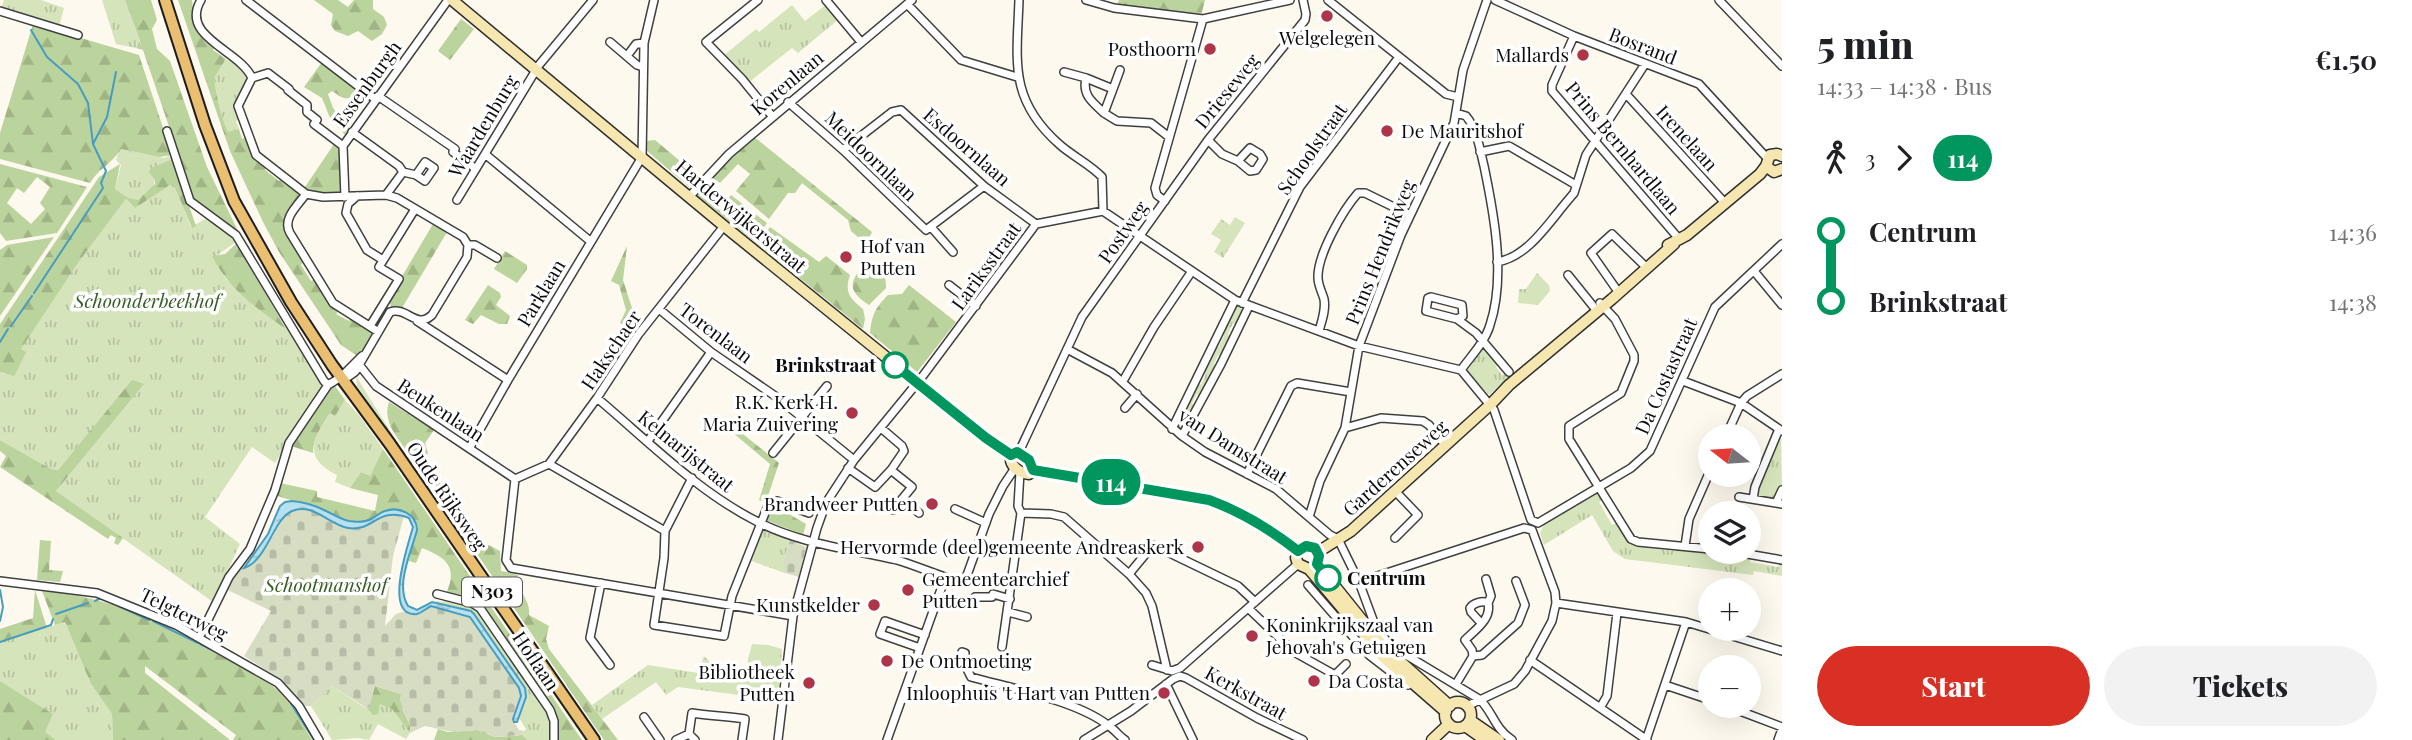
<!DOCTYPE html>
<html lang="en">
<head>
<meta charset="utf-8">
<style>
	:root { --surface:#fff; --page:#f2f2f2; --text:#202124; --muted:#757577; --accent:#d93025 }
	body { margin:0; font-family:"Playfair Display",serif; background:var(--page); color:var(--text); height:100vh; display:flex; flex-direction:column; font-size:26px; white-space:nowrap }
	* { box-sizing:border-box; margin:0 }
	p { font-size:23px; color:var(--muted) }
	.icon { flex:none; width:38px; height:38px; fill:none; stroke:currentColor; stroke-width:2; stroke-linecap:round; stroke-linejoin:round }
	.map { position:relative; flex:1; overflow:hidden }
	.side { display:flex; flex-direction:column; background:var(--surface); width:630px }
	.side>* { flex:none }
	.badge { padding:0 14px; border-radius:23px; font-size:24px; line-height:46px }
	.needle { width:46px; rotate:287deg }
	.tools { position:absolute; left:1698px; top:424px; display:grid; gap:14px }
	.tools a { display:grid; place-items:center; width:63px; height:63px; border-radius:50%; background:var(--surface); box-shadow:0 7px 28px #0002; font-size:35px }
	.map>.badge { position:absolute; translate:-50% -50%; box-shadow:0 0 0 4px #fff }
	.legs { display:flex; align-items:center; gap:10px; height:77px; padding:0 35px; font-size:23px }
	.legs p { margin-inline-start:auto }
	.headline { display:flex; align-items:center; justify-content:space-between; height:119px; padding:0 35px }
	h1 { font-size:38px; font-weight:800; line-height:52px }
	.cta { display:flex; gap:14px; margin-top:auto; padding:14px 35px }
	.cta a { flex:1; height:80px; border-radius:42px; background:var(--accent); color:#fff; font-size:28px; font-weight:800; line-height:80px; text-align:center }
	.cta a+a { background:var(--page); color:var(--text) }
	ul { padding:0 35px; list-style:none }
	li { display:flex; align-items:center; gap:24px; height:70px; font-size:26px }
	li i { display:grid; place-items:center; width:10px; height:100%; margin:0 9px; background:currentColor }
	li i::after { content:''; width:18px; height:18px; margin:-9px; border:5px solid; border-radius:50%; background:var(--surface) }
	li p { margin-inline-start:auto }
	li:first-child i { background:linear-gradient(#0000 50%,currentColor 0) }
	li:last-child i { background:linear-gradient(currentColor 50%,#0000 0) }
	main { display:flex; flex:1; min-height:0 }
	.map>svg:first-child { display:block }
	.grass { fill:url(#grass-tufts) }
	.forest { fill:url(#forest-firs); fill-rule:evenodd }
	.cemetery { fill:url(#cemetery-stones) }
	.water { fill:url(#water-ripples); stroke:#479dbf; stroke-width:2 }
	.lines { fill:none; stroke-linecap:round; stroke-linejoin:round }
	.stream { stroke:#479dbf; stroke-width:2 }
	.street-casing { stroke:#404040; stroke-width:10 }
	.secondary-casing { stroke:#2f2f2f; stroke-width:13 }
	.primary-casing { stroke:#1e1e1e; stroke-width:14 }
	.street { stroke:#fff; stroke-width:7 }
	.secondary { stroke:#f6e6b0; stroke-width:10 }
	.primary { stroke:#eabf72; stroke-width:10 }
	.line-1-casing { stroke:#fff; stroke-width:16 }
	.line-1 { stroke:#00965e; stroke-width:10 }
	.poi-dot { fill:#ae3448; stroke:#fff; stroke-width:2.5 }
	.stop-1-dot { fill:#fff; stroke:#00965e; stroke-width:3.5 }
	.labels { text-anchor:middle; stroke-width:7; stroke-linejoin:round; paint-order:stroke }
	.shield { fill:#fff; stroke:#565656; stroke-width:2 }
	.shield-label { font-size:18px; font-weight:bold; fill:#0d0d0d }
	.poi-label { font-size:19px; fill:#0d0d0d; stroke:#fff; text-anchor:end }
	.street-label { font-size:19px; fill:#0d0d0d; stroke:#fff }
	.park-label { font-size:19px; font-style:italic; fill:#375d24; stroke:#fff }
	.stop-label { font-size:19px; font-weight:bold; fill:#0d0d0d; stroke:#fff; text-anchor:end }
</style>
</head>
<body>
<main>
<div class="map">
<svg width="1782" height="740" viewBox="0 0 1782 740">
	<defs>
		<pattern id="grass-tufts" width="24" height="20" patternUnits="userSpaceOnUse" patternTransform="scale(1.75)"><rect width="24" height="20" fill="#d5e4bb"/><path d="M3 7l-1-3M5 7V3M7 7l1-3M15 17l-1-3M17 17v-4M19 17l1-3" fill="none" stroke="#b6c2a0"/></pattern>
		<pattern id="forest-firs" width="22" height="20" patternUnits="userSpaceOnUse" patternTransform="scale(1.75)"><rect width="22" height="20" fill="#bbd39c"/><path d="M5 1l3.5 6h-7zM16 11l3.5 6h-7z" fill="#a0b485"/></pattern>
		<pattern id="cemetery-stones" width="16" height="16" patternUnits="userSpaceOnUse" patternTransform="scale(1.75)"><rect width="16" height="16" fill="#d7ddc2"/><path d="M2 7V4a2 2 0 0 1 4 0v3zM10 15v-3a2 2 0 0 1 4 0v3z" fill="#b7bca6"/></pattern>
		<pattern id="water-ripples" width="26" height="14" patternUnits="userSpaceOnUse" patternTransform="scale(1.75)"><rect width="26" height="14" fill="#b8e1ef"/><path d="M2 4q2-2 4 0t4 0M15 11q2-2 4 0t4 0" fill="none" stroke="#9dc0cc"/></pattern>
	</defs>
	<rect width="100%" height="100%" fill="#fdf9ee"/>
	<path class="grass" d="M4,0H41L64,8L59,27L1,9Z
		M102,0H125L141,45L136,48L116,44Z
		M827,4L839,19L798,53L792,48L748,83L723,56L756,29L759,32L792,5L805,21Z
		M231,57L248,76V80L238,100L240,119L236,121L239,129L228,133C220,115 217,97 214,78L226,59L228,61Z
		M120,149L164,158L172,155L173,159L153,177L155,180L153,187L138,200L129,198L115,189L121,165L116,160Z
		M173,181L191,227L205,219L228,231L236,242L213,258L226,279L267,315L288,329L326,382L275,463L252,447L205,517L240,544L213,602L56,491L143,385L124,391L58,470L51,469L0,440V372L4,374L78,263L126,199L135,208Z
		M1235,217L1245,223L1223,258L1214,252L1221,240L1211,234L1221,219L1230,225Z
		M1537,273L1549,285L1550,291L1538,305L1518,303L1519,289H1526Z
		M1236,306H1240L1243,311L1237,326L1233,323L1228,334L1231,339L1221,358L1218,355L1214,364L1216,368L1200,398L1197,394L1192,403L1195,408L1180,431L1177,428L1179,423L1197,382L1201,385L1206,373L1203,369L1215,344L1218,348L1224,336L1221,332Z
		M1481,348L1485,349L1498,365L1496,367L1502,375L1511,371L1513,373L1489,395L1467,371Z
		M356,376L395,439L602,740H597L462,543L444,512L434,503L357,386Z
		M337,385H343L588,740H585L365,418Z
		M345,400L359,415L383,449L370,476L361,472L350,488L335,482L337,475C302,458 313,439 330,413L335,415Z
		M1781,433L1782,484L1774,500L1756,497Z
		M1597,492L1603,499L1599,502L1612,525L1617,523L1638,547L1675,551L1676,548L1751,558L1750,562L1778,567L1780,563H1782V576L1754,571L1753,575L1625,559L1613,551L1592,515L1544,545L1540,533L1544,524Z
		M762,530L790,540L782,565L786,569L782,572L749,560Z
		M444,600L477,608L551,716L552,740H527L520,735L526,729L519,718L526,697L525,688L474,614L471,611L436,603L437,601L443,602Z
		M65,622L91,684L112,714L113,740H56L44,732L53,714L0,681V642Z
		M752,644L768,645L782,649L778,700L678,687L666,695L656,682L602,719L592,705L648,665L698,673L704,656L717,669L723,670V673L744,676Z
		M332,686L362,706L372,711L379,709L380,703L392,709L410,733L406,739L378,724L369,740L358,738L332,740L311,706Z"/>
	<path class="forest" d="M125,0H151L157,20L152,29L157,49L170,61L207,167L239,233L194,200L143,50L136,48L141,44Z
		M178,0H192L194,17L216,46L213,50L226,59L214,78C217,97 220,115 228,132L239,129L242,139L247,137L267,166L265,170L279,181L282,178L301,195L285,219L283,224L304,262L301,265L311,281L315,279L339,310L336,314L349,321L351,317L374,332L359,357L341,345L279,252L263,222L230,151Z
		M314,0H338L348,7L354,0H373V9L384,17L387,25L382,34L372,41L358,31L348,36L335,31L331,25L333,14Z
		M1119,0H1205L1201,16L1117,5Z
		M461,19L474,29L450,60L438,51Z
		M33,24L139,55L172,155L159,157L121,149C111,165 100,167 90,183L0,159V133Z
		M322,62L356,88L353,96C344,102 339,95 332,91L328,94L333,108L350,129L345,135L330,118L322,98L304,87Z
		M753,136L872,232L866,244L851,231L848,220L802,183L795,193H788L769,219L736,191L750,174L738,164L720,183L712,178Z
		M655,140L699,177L689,187L646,150V141Z
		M334,144L342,152L341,191C329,197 314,196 305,187Z
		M173,159L196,226L192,228L173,183L135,208L126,199L78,263L21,349L26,352L16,373L14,376L0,372V324L99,177L120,164L115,189L129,198L138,200L155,184V180L149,172L151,168Z
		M0,164L87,187L57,233L6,241L0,233ZM37,177L50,187L40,203L45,209L31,224L7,203L17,188L24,193Z
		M706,181L726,201L731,195L767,223L761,232L764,235L770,227L819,262L826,256L850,275C844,293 850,298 863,309L865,319L863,329L694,193Z
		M433,224L447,232L402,308H392L388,300Z
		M54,237L0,316V250L7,245Z
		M237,243L286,329C258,310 227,287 212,256L225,254Z
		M627,246L623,280L632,308L634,329L620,323L626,310L619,285L611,281Z
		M505,251L527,265V269L517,283L494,269Z
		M867,262C883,261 886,275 886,288L869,305C846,290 849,281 867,262Z
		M488,285L500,293L501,297L496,305L510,316L507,324H499L481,315L473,324L465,320Z
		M909,285L956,322L917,372L870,333C872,315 875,308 888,295L902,294Z
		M132,380L144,384L56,491L123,538L118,545L114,543L116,538L111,535L108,539L0,467L6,456L0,451V440L51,469L58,470Z
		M335,386L345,400L335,416L330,413C322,425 313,438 313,453L291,446L329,389Z
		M389,402L434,430L425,443L428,453L425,460L477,539L500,551L501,571L518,575C517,591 531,600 529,615L549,626L546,639L549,649L618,740H604L409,454C398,438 382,422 389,402Z
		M722,417L779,463L769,493L763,502L759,500L770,464L719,421Z
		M383,449L582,740H556V726L481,607L446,594C458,567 447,558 422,548L416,563L409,561L417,523L394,510C375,518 354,527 334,516C327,512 321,508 314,506C301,501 288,501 276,495L280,483L317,491V497L375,511L378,495L350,488L361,472L370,476Z
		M784,511L806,524L803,535L766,520L770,512Z
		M40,540L51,541L49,570L63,571L60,582L37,580Z
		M35,590L47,628L0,642V629L33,618Z
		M42,591C109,596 156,621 213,652C234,663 256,673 274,687C291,701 301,722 312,740H233L236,735L145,666V673L230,740H113L112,714L91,684L65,622L55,625Z
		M0,681L53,714L45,732L56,740H0Z
		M375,686L401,694C398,714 413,719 410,733L392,709L380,704L378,714L373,715L368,709Z
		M438,729L448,732L477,730L495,737L522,735L527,740H434Z"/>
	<path class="cemetery" d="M307,509C321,514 334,527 349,528C369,529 380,510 404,516L393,556L385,626L396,614L405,611L420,613L431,606L470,617L521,692L514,722L519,730L524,731L520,735L495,737L477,730L453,732L425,726L410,733C413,719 398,713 401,694L375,686L368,709L332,686L311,706H304L280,679L244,656L271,611L228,590L239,566L246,568L250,565L273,536L282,519L291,511Z
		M790,540L806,547L799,577L782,572L785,569L782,565Z"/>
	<path class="water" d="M292,501C303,502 314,505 324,510C333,514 339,519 349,521C355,522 365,522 371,519C376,517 380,512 385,511C399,506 417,514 417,530C411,553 395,585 408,606L417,610L432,602L471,611L474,614L525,688L526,697L517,722H514L513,719L521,696L519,688L470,617L431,606C427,608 421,613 417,614C382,618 409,542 413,527L409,518C377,506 374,532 348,528C329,525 313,502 292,511C273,519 267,561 244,568L268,534L280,506L285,502Z"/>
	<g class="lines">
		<path class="stream" d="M31,30L47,57L78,84L88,103L93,144L106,171L101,183L103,188L34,293
			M93,144L107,117L116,72
			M11,326L32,296
			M0,342L8,329
			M0,590L3,607L0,621
			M95,601L101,598L106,600
			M119,606L149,620
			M56,614L88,603
			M153,621L198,643
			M0,642L51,625L53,619
			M200,644L220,654
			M288,699L314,740"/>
		<g class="street-casing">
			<path id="street" d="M201,0C179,37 240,50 252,78L238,106L256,155L306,194L323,197L386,195L397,198L463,237L468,245L467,257L432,315C416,330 407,306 390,312L355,372L348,377H341
				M246,0L375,99
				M758,0L706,42L742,79L772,116
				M826,0L861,42
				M1019,0C1017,60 1008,99 1059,144C1072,156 1090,164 1102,177L1103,211
				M1086,0L1114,8L1203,19L1290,0
				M1328,0L1446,94L1458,97
				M1495,0L1574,36L1699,84L1767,158
				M1719,0L1782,66
				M907,4L961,60L1017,77
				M0,11L78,35
				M1574,36L1552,85V91L1680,240
				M610,42L637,65L643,67
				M627,56L636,44L644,43
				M1064,72L1086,78C1082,95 1092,102 1104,113L1113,89L1086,78
				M252,78L268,73L289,89L288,90L307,105V112L317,120L314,124L343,146
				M1113,89L1120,70
				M1626,94L1725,203
				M378,96L455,149L453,152L476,169
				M788,102L843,150L926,230L984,186
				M1104,113L1117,121L1151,123L1169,137
				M1456,113L1466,116C1477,129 1480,150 1484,166C1494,214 1506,277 1490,325C1485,342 1471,356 1461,370
				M167,131L190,201L236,235L324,381L328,385L341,377L362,356
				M352,132L399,166L403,172L386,195
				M1208,140L1222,154L1238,161L1250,171L1256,170L1263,159L1260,154L1250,148L1238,161
				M843,150L892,112L901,110L984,186L1036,224
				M1480,152L1509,146L1576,185
				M485,154L590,241
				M403,172L416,175L425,162L434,168L425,181L416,175
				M306,194C297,206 282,219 290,233L333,303L377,331
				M357,196L348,204L346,213L367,250L383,260
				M345,197L343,146L448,0
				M689,197L729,154L912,0
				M457,200L539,65L593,0
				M1165,201L1157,195L1155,188L1203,19
				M931,227L953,252
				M468,245H475L497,258
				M1497,262C1528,257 1549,222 1569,199L1574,193L1586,155L1645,64
				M1754,271L1782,305
				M1568,275L1597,311
				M949,285L976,306
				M1619,293L1591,253L1612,234L1647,268
				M1242,303L1300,187L1399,57
				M1600,303L1615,319L1634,355V361L1621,393L1569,426V439L1631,539L1638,542L1710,549
				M659,309L711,352L778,398L854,460
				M1457,319L1463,316L1462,305L1431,297L1428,298L1426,311L1457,319L1476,333L1509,372
				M417,321L508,380
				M370,326L399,279L379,267L415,209
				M1319,331C1322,320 1326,310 1324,299C1322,292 1318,285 1318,278C1317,255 1343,210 1358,193H1365L1410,215
				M1067,349L1112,373L1182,436L1205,452L1276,489L1330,535L1338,539L1359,582L1376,628L1391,646L1479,699C1493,711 1493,727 1512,740
				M357,362L376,386L515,479
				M1123,381L1154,327L1192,271
				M1683,381L1741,403L1782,431
				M597,398C648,441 698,492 758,522C801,544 850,549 897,560C917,566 937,575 957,581H962L966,578L989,514L1003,486L1015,468
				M1125,408L1137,394
				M1345,428L1381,418L1423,421L1429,425L1446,446
				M1172,429L1235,300
				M1182,436L1221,364L1249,306
				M1726,436L1741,403L1747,396L1782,374
				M648,441L711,352
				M470,447L508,380L642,157L644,43L654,0
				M1019,452L1082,317L1208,140L1305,20L1306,14L1303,0
				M773,453L827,386
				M549,464L665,531
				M848,468L875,487L891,470L904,451L902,446L881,428
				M891,470L912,487L893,510
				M1247,474L1291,386L1297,383L1351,392
				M692,478L665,531L664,558L654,625L724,636L732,596L769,503L777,501L809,513
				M515,479L506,560L511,568L793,616
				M515,479L549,464L597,398L638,335L724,226
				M1739,497L1782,504
				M902,499L919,513
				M1753,499L1755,487L1779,429
				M1776,503L1782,490
				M955,509L986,523
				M1021,513L1051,514L1064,517L1129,574L1146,593L1152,606L1167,670
				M1309,517L1320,481L1345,428L1359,346L1401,235L1454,123L1463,70L1487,0
				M1395,538L1418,515L1396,492
				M1685,546L1689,519L1710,471
				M1730,551L1782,560
				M1129,574L1153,545L1238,586L1255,602
				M0,581L97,593L176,625L278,683L299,706L319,740
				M1359,582L1524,528L1532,530L1555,592L1556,603L1552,621L1525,671L1514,684L1467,706
				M601,583L590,638L610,665
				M1308,585L1369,655L1408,685
				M437,594L472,603L480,608L550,710L554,721V740
				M975,597H992L993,594L1010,599
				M1556,603L1686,622L1782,651
				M1248,608L1294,652L1337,676
				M1008,612L1027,617
				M1481,623L1471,612L1470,608C1473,603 1483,600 1488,603
				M199,638L229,577L250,549L275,490L289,443L328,385
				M1002,647L1021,513L1018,506L1020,472
				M920,648L880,634L885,621L925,635
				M962,652L965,653L963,661L969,663L967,669L971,677C1010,688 1078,701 1109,726C1115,730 1119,736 1125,740
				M1473,656L1482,655L1518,623L1525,605L1516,581
				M1530,660L1647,740
				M1152,665L1172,671L1180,668L1298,564
				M1335,675L1346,664
				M1166,684L1193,740
				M1456,684L1473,656L1472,650L1465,640C1475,630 1492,619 1488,603L1491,596L1486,579
				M1665,685L1710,700
				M1724,705L1782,727
				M1600,708L1607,696L1617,613
				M644,717L660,740
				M689,734L692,713C710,716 727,716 745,719L742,740
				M676,740L689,734L695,740
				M778,740L793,616L817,528L826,503L854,460L922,377L1036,224L1103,211L1235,300L1359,346L1461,370L1494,410L1531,520L1538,523L1631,468L1650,451L1715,307L1782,244
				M887,740L945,578
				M1084,740L1131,711L1173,679L1180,676L1186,678L1257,718L1303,740
				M1646,740L1686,622
				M1778,740L1782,729"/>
		</g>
		<g class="secondary-casing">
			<path id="secondary" d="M452,0L724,226L986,438L1011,455
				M1766,166L1774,172L1782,169
				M1668,245L1687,235L1760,174L1766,166L1770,155L1777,154L1782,156
				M1011,455C1009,466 1019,473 1029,474L1033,470
				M1011,455L1017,452L1029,460L1033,470
				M1033,470L1209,501L1249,517L1298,551
				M1298,551L1296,558L1298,564L1309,569L1315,576L1384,658L1446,712
				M1298,551L1305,546L1315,548L1318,552
				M1318,552L1351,531L1491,404L1509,385L1612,299L1674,244
				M1317,564L1382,645L1450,706
				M1445 715a13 13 0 1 1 26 0a13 13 0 1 1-26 0Z
				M1470,720L1499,740
				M1465,726L1485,740
				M1432,740L1449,724"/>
		</g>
		<g class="primary-casing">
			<path id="primary" d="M165,0L205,125L234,201L291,302L332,365L390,444L594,740"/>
		</g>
		<use href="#street" class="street"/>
		<use href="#secondary" class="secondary"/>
		<use href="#primary" class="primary"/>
	</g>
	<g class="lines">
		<g class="line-1-casing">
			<path id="line-1" d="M895,365L986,438L1011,455L1017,452L1029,460L1033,470L1209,500C1242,512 1270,529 1298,551L1306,546L1315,548L1319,556L1317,564L1328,578"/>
		</g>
		<use href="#line-1" class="line-1"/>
	</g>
	<g class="poi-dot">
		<circle cx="1327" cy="16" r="7"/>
		<circle cx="1210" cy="49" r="7"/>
		<circle cx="1583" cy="55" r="7"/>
		<circle cx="1387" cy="131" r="7"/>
		<circle cx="846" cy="257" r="7"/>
		<circle cx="852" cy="413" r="7"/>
		<circle cx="932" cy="504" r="7"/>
		<circle cx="1198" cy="547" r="7"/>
		<circle cx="908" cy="590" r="7"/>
		<circle cx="874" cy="605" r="7"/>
		<circle cx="1252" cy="636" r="7"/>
		<circle cx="887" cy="661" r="7"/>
		<circle cx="1314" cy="681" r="7"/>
		<circle cx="809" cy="683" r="7"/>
		<circle cx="1164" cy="693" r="7"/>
	</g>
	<g class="stop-1-dot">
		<circle cx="895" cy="365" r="12"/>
		<circle cx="1328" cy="578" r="12"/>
	</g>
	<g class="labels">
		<rect class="shield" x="462" y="577.5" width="60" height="29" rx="5"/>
		<g class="shield-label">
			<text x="492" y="598">N303</text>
		</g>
		<g class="poi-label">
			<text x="1327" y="45" text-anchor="middle">Welgelegen</text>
			<text x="1196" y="56">Posthoorn</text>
			<text x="1569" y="62">Mallards</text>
			<text x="1401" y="138" text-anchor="start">De Mauritshof</text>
			<text x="860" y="253" text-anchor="start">Hof van<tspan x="860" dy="22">Putten</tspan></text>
			<text x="838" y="409">R.K. Kerk H.<tspan x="838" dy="22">Maria Zuivering</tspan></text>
			<text x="918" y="511">Brandweer Putten</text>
			<text x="1184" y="554">Hervormde (deel)gemeente Andreaskerk</text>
			<text x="922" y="586" text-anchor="start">Gemeentearchief<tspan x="922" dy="22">Putten</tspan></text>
			<text x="860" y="612">Kunstkelder</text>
			<text x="1266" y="632" text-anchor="start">Koninkrijkszaal van<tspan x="1266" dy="22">Jehovah's Getuigen</tspan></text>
			<text x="901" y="668" text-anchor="start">De Ontmoeting</text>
			<text x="795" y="679">Bibliotheek<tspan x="795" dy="22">Putten</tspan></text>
			<text x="1328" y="688" text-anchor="start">Da Costa</text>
			<text x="1150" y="700">Inloophuis 't Hart van Putten</text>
		</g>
		<g class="street-label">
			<text transform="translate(1643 46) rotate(21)" y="7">Bosrand</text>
			<text transform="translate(787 83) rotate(-40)" y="7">Korenlaan</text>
			<text transform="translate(367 84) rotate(-54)" y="7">Essenburgh</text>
			<text transform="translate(1227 91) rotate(-51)" y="7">Drieseweg</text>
			<text transform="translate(483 126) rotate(-59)" y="7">Waardenburg</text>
			<text transform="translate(1687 138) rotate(48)" y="7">Irenelaan</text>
			<text transform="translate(967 147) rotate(41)" y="7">Esdoornlaan</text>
			<text transform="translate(1623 148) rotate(50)" y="7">Prins Bernhardlaan</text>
			<text transform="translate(1312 149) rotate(-55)" y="7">Schoolstraat</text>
			<text transform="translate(871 156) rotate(44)" y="7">Meidoornlaan</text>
			<text transform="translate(741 216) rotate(40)" y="7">Harderwijkerstraat</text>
			<text transform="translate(1123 232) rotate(-55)" y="7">Postweg</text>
			<text transform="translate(1380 252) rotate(-68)" y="7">Prins Hendrikweg</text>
			<text transform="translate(986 266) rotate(-54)" y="7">Lariksstraat</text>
			<text transform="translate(541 293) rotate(-59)" y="7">Parklaan</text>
			<text transform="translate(716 333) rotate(37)" y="7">Torenlaan</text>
			<text transform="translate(611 350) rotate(-56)" y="7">Hakschaer</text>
			<text transform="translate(1666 376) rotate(-66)" y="7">Da Costastraat</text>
			<text transform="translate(441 410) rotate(33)" y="7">Beukenlaan</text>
			<text transform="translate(1233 446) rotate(32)" y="7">van Damstraat</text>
			<text transform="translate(686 451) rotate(39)" y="7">Kelnarijstraat</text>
			<text transform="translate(1395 468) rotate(-42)" y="7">Garderenseweg</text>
			<text transform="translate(447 496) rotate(56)" y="7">Oude Rijksweg</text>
			<text transform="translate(184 614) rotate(26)" y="7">Telgterweg</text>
			<text transform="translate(536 661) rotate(56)" y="7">Hoflaan</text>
			<text transform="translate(1246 693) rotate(29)" y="7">Kerkstraat</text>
		</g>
		<g class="park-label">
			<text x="147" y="308">Schoonderbeekhof</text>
			<text x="326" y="592">Schootmanshof</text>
		</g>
		<g class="stop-label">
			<text x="876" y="372">Brinkstraat</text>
			<text x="1347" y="585" text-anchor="start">Centrum</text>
		</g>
	</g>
</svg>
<div class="tools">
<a><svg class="needle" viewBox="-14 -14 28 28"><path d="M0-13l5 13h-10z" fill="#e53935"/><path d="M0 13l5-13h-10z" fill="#757577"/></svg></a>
<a><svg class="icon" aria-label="layers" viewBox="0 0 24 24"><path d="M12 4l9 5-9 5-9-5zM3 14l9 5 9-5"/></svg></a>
<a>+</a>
<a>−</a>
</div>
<b class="badge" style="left:1111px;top:482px;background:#00965e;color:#fff">114</b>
</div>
<section class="side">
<div class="headline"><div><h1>5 min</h1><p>14:33 – 14:38 · Bus</p></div><b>€1.50</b></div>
<div class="legs"><svg class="icon" aria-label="walk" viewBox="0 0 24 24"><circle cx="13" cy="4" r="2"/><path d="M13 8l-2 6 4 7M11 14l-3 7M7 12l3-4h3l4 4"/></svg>3<svg class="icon" aria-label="forward" viewBox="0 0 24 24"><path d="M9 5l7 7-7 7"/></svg><b class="badge" style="background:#00965e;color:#fff">114</b></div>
<ul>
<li><i style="color:#00965e"></i><b>Centrum</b><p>14:36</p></li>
<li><i style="color:#00965e"></i><b>Brinkstraat</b><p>14:38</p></li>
</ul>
<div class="cta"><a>Start</a><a>Tickets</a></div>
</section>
</main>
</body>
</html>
